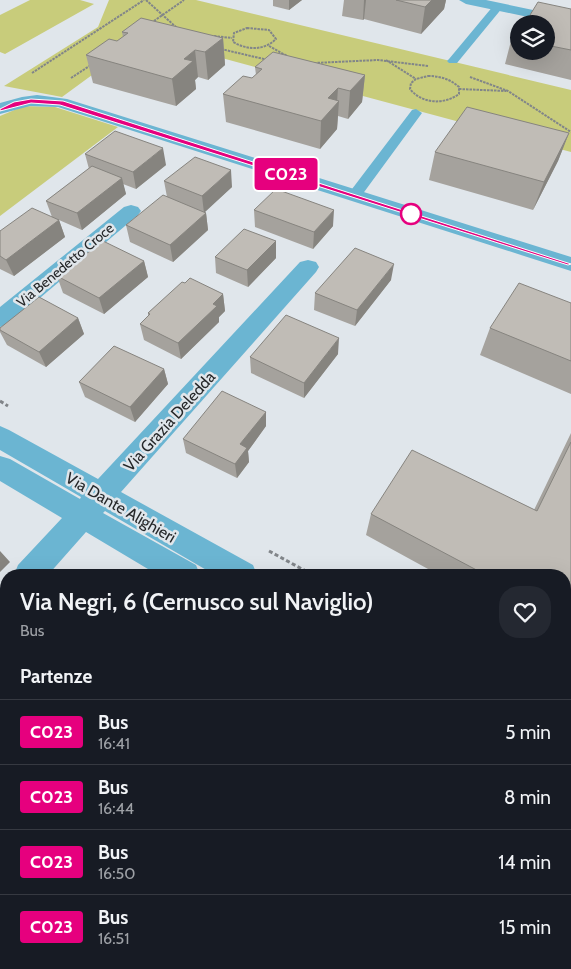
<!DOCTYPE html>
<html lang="it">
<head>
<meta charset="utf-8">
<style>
	:root { --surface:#171b24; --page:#242831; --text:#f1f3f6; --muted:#9ea1a6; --line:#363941 }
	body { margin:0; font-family:Cabin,sans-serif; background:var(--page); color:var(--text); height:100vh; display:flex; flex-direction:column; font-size:19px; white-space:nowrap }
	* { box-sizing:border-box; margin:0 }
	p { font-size:16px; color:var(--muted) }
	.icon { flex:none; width:28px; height:28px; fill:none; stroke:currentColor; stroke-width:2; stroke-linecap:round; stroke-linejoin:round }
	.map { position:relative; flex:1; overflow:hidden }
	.details { position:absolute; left:0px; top:569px; width:571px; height:401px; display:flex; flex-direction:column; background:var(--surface); border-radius:20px 20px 0 0; box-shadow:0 5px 20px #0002 }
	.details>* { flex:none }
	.badge { padding:0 10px; border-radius:4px; font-size:18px; line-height:32px }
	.buttons { position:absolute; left:510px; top:15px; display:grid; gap:10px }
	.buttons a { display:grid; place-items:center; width:45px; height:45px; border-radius:50%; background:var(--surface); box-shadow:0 5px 20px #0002; font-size:25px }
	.map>.badge { position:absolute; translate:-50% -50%; box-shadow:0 0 0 2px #fff }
	h2 { padding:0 20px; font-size:19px; line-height:45px }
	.round { display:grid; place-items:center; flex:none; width:52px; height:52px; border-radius:20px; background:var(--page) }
	.summary { display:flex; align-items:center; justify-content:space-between; height:85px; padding:0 20px }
	h1 { font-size:24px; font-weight:600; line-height:38px }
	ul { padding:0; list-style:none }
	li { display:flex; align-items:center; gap:15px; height:65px; padding:0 20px; border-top:1px solid var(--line) }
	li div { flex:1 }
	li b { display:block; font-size:19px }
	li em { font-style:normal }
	li .badge { min-width:55px; font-weight:700; text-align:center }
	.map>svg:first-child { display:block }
	.green { fill:#c8cc7b }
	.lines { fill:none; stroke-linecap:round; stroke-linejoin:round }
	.path-far2 { stroke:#818589; stroke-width:2; stroke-dasharray:2.5 1; stroke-linecap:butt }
	.path-far1 { stroke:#818589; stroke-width:3; stroke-dasharray:4 2.5; stroke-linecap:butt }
	.path { stroke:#818589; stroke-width:4.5; stroke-dasharray:5 3; stroke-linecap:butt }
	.lane { fill:#6bb5d2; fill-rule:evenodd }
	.street { fill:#6bb5d2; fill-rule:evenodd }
	.wall { fill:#a5a29d }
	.shaded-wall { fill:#86847f }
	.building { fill:#c0bcb6; stroke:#86847f }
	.line { fill:#e6007e; stroke:#fff }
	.stop-dot { fill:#fff; stroke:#e6007e; stroke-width:2.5 }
	.labels { text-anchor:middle; stroke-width:5; stroke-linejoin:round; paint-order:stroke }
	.far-street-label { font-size:14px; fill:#26282a; stroke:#e0e6eb }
	.street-label { font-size:16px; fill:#26282a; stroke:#e0e6eb }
</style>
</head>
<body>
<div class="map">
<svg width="571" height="969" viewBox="0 0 571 969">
	<rect width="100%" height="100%" fill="#e0e6eb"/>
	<path class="green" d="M30,0H80L94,4L5,54L0,52V15Z
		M109,0H196L571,90V152L144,37L62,97L4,86L98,27Z
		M24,106L55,107L118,127L0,216V116Z"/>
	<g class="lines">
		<path class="path-far2" d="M146,0L177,28
			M151,23L184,0
			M247,28L269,30L276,39C264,51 247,50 233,42L234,33Z
			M214,36L232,38
			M269,46L287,56
			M221,49L268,60
			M386,60L416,79
			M314,63L378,60L428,66
			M32,73L144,0
			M428,76C440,76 450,79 459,87V94C444,105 422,104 410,89L411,83L416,79Z
			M470,77L508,91L571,132
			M71,78L91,65
			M459,89L506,91"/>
		<path class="path-far1" d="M0,401L8,406
			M269,551L313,575"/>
		<path class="path" d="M565,712L571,716"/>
		<path class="lane" d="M498,4L503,7L457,63H449L447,61L449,59L494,5Z
			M416,109L422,113L359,199H349L347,196L349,193L412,110Z"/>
		<path class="street" d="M459,0H486L571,18V26L466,4Z
			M37,95L67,99L571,257V271L58,107L30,106L0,114V103L22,97Z
			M131,205L138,207L141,211L138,215L8,325L0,327V307L124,207Z
			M308,260L316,262L319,267L316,272L121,492L253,565L257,575H215L105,511L103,513L196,565L200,575H158L86,532L48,575H14L18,565L62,518L0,481V456L10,459L80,499L81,497L0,450V426L9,430L98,479L300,262Z
			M6,585V619L0,622V588Z
			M565,742L571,745V784L565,781Z
			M565,787L571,789V831L565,829Z"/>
	</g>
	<path class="wall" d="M273,0H302L289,10L273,6Z
		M344,0H446L444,9L421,34L364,19L363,20L342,16Z
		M571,9V80L505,64L512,37L519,28V51H546V24H522L527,23L530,15Z
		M122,32L223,38L225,65L208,80L198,77L195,80L196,89L176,106L93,83L86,55L117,41L123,37Z
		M255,67L365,75L362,102L348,119L338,116L337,129L320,149L226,122L223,94L252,78L256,75Z
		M569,133L558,161L533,210L429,180L435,152Z
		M85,154L166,165L136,189L123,184L126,194L82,230L59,220L65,237L14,276L0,269V231L52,217L46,201L89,169Z
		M164,181L232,187L204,212L206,213L208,230L173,262L130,242L126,225L167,197Z
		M254,210L333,226L313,249L255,227Z
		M215,257L276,258L248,287L216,273Z
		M144,261L148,277L104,314L63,293L57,276Z
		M391,280L355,326L314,310L315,293Z
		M185,283L223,294L225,311L219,317V322L181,359L144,340L140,324L148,316V313Z
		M571,303V394L480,355L490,328Z
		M78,318L84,334L46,367L7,345L0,332V328Z
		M338,354L304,398L251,373L250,357Z
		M164,369L168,384L135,422L85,397L79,382Z
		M266,412V426L248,451L249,462L237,478L186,453L183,439Z
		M571,433V647L565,644V575H439L366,535L371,514L534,510Z
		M327,964H485L483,969H325Z"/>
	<path class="shaded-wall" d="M289,0H302L289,10Z
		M364,0H366L364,19L363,20Z
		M432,0H446L444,9L421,34L425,7Z
		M223,38L225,65L208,80L205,52Z
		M195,50L198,77L195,80L196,89L176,106L172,79L184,59Z
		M365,75L362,102L348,119L350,91Z
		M338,88L337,103L339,101L337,129L320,149L321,121L328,98Z
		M569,133L558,161L533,210L544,182Z
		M163,148L166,165L136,189L133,172Z
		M231,170L232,187L204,213L202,196Z
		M122,178L126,194L82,230L77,213Z
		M334,210L333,226L313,249L314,232Z
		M206,213L208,230L173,262L170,245Z
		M59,220L65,237L14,276L6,260Z
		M276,241V258L248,287L247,270Z
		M144,261L148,277L104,314L99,298Z
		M394,264L391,280L355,326L357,310Z
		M223,294L225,311L219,317V322L181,359L178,343L213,304Z
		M78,318L84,334L46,367L39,352Z
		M339,338L338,354L304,398V383Z
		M164,369L168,384L135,422L130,407Z
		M266,412V426L248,451L249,462L237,478L235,464L240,444Z
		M0,551L10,562L0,572Z
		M44,964H66L72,969H49Z"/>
	<path class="building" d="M396,0H432L425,7Z
		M538,2L571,9V50L546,45V24H532L537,17L530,15Z
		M141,18L223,38L205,52L195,50L184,59L193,61L172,79L86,55L109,39L117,41L128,33L122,32Z
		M519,28V39L512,37Z
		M273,52L365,75L350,91L338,88L328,98L339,101L321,121L223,94L243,76L252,78L262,69L255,67Z
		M467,107L569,133L544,182L435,152Z
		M115,131L163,148L133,172L85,154Z
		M195,157L231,170L202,196L164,181Z
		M92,166L122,178L77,213L46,201Z
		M276,189L334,210L314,232L254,210Z
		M163,195L206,213L170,245L126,225Z
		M32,208L59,220L6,260L0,256V231Z
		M244,229L276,241L247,270L215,257Z
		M103,241L144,261L99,298L57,276Z
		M355,248L394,264L357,310L315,293Z
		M190,278L223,294L213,304L217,306L178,343L140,324L150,314L148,313L182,282L185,283Z
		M519,283L571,303V361L490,328Z
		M39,297L78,318L39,352L0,330V328Z
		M286,315L339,338L304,383L250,357Z
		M114,346L164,369L130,407L79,382Z
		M222,391L266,412L240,444L247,448L235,464L183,439Z
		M571,442V620L565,617V575H486L371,514L412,450L537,511Z
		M6,642V670L0,665V649Z
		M43,964H44L49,969H40Z
		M334,964H485L483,969H332Z"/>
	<path class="line" d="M31,99L63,101L571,264L568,265L60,105L31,103L0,111V109L14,102Z"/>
	<circle class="stop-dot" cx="411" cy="214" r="10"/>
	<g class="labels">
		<g class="far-street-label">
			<text transform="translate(65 265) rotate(-40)" y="5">Via Benedetto Croce</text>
		</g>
		<g class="street-label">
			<text transform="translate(169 421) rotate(-48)" y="6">Via Grazia Deledda</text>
			<text transform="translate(121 507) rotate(30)" y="6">Via Dante Alighieri</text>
		</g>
	</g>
</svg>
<div class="buttons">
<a><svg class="icon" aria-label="layers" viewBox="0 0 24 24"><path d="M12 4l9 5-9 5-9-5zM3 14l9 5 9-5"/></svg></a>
</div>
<b class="badge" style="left:286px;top:174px;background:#e6007e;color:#fff">C023</b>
<section class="details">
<div class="summary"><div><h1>Via Negri, 6 (Cernusco sul Naviglio)</h1><p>Bus</p></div><a class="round"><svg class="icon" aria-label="heart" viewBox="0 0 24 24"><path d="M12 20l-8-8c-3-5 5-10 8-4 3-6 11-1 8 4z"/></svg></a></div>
<h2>Partenze</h2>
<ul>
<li><span class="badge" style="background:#e6007e;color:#fff">C023</span><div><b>Bus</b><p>16:41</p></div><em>5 min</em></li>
<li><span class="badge" style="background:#e6007e;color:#fff">C023</span><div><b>Bus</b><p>16:44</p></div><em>8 min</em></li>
<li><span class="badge" style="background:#e6007e;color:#fff">C023</span><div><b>Bus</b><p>16:50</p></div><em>14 min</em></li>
<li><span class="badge" style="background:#e6007e;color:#fff">C023</span><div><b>Bus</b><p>16:51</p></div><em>15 min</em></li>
</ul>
</section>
</div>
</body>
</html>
